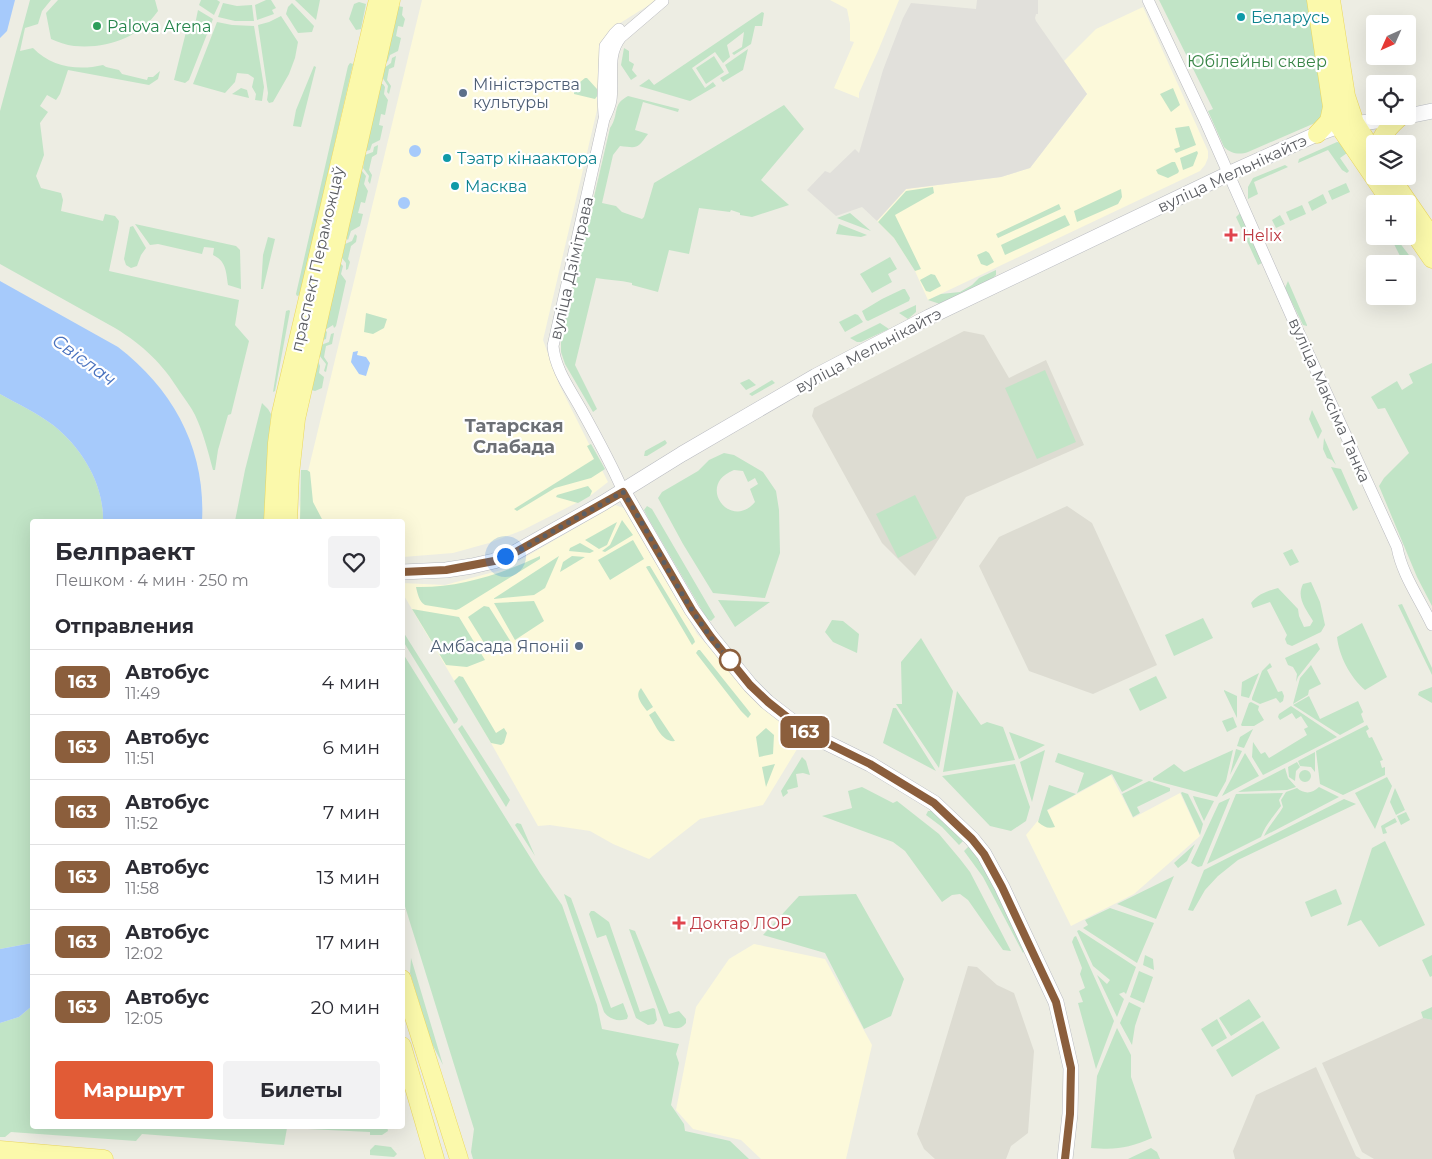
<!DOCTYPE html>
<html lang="ru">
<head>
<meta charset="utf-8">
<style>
	:root { --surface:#fff; --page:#f2f2f3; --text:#2b2b33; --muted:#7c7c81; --line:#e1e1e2; --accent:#e15b36 }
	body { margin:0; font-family:Montserrat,sans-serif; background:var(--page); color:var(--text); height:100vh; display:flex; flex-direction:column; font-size:19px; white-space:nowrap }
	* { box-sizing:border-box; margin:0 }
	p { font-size:16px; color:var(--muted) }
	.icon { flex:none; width:28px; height:28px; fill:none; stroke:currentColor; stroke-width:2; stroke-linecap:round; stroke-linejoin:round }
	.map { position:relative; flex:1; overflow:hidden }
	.details { position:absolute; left:30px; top:519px; width:375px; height:610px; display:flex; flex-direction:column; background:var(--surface); border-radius:5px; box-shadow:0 5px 20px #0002 }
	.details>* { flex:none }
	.badge { padding:0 10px; border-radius:8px; font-size:18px; line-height:32px }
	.needle { width:32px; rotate:225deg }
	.controls { position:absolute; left:1366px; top:15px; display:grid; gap:10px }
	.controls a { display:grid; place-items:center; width:50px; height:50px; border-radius:5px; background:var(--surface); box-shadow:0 5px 20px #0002; font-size:25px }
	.you { position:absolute; width:25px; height:25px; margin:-12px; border:4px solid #fff; border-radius:50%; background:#1a73e8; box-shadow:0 0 0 8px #1a73e833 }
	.map>.badge { position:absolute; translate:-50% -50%; box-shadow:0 0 0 2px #fff }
	h2 { padding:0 25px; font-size:19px; line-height:45px }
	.round { display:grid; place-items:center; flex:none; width:52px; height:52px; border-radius:5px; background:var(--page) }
	.headline { display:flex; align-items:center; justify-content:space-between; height:85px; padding:0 25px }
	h1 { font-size:24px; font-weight:700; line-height:38px }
	.cta { display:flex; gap:10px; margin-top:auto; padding:10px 25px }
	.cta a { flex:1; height:58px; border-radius:5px; background:var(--accent); color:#fff; font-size:20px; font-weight:700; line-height:58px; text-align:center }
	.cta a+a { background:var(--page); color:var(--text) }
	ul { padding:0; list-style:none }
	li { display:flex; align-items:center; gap:15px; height:65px; padding:0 25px; border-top:1px solid var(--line) }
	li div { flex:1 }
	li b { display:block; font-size:19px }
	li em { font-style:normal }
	li .badge { min-width:55px; font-weight:700; text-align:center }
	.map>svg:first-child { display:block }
	.commercial { fill:#fcf9da }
	.industrial { fill:#e1e0db }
	.education { fill:#dddcd2 }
	.green { fill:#c1e4c6; fill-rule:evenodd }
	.water { fill:#a6cafb }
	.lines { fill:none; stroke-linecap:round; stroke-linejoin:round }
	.minor-casing { stroke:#b9babf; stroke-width:12 }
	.secondary-casing { stroke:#b9bbc1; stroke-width:16 }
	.primary-casing { stroke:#ebd75f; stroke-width:19 }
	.minor { stroke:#fff; stroke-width:11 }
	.secondary { stroke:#fff; stroke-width:15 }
	.primary { stroke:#fbf9ab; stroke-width:18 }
	.line-casing { stroke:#fff; stroke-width:11 }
	.line { stroke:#8b5e3c; stroke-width:8 }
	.walk { stroke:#5c5e63; stroke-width:5; stroke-dasharray:0 9 }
	.culture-dot { fill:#0f9aa8; stroke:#fff; stroke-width:2 }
	.leisure-dot { fill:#2e9e5b; stroke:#fff; stroke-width:2 }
	.service-dot { fill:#5c6f8a; stroke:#fff; stroke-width:2 }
	.health-dot { fill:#e0444e; stroke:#fff; stroke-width:2 }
	.stop-dot { fill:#fff; stroke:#8b5e3c; stroke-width:2.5 }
	.labels { text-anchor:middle; stroke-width:4.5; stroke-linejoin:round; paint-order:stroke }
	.culture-label { font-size:16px; fill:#0d838f; stroke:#fff; text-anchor:start }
	.leisure-label { font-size:16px; fill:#27864d; stroke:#fff; text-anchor:start }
	.park-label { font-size:16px; fill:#398547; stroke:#fff }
	.service-label { font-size:16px; fill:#4e5e75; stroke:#fff; text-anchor:start }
	.street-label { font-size:16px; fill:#5c5e63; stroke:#fff }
	.health-label { font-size:16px; fill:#be3a42; stroke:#fff; text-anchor:start }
	.water-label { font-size:18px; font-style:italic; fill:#4972be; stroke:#fff }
	.neighbourhood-label { font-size:18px; font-weight:bold; fill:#6d7075; stroke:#fff }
</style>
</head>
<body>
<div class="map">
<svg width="1432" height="1159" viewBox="0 0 1432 1159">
	<rect width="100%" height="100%" fill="#edede3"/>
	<path class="commercial" d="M422,0H657L617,25L543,340L559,384L608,482L590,496L523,530L489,543L453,553L403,557L402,521H296Z
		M830,0H899L878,51L859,93V98L834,88L854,42L850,41V24L847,9Z
		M1143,7L1208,151V158L1205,165L1200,171L928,300L915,271L894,238L877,221L906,189L1001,177L1030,168L1087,94L1064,61L1096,29Z
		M615,505L624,508L631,516L697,634L762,701L805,736L763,805L700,819L649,859L613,844L590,831L550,825L538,826L491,743L403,594L402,583L445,585L505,569Z
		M1111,775L1133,818L1180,793L1200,836L1134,894L1071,926L1026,835L1045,812Z
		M754,944L825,959L872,1045L846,1159H761L741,1140L693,1129L676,1110L696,1007L729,959Z"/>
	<path class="industrial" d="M977,0H1038V14H1036L1035,18L1036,21L1087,94L1030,168L1001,177L906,189L877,221L862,207L836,216L807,190L825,171L830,173L855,149L859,153L883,70L903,18L911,3L976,9Z"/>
	<path class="education" d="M964,331L984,335L1009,378L1046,360L1084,445L966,497L915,576L882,543L812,416L814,408Z
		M1067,506L1092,523L1157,665L1093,694L1029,671L979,566L999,537Z
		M968,966L977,967L997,985L1014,993L1034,1051L1028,1133L1011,1146L1006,1159H935L924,1149L917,1134Z
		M1423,1018L1432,1020V1159H1374L1362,1152L1322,1063Z
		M1316,1067L1356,1156L1361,1159H1235L1233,1151L1256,1095Z"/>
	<path class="green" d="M30,0H51L42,11L38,24L25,28L20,51L33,48C51,67 78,71 103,65L106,67L119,70L122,74L147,80L148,77H153L160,71L158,79L149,85L68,70L60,94L56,100L47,95L40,106L48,112L40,123L44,155L36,176L41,188L61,193L63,200L61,211L103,221L105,214L115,216L119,221L118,228L109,271L239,300L235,325L249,341L231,414L228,415L218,450L215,470H213C208,451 203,432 195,415C191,407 185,399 180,392C162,363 144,346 115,328L0,264V111Z
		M58,0H155L158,11C139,38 107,49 74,46C66,45 58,42 51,39L46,13Z
		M201,0H217L220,2L214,15L199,5Z
		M266,0H271L276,8L272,10L274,14L257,20L255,5Z
		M295,0H320L316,20Z
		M1159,0H1310L1325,108L1324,114L1315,123L1248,152C1240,155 1231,154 1224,147L1208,111L1213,109Z
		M359,2L366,4L361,29L356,30L349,19L354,4Z
		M223,3L237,6L252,5L254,21H235L218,17Z
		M292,3L314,26L312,32L298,33L286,14L288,7Z
		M398,6L403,7L402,15L405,19L403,27L398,26L396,36L401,38L398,51L390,55L388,61L384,64Z
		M198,10L213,19L189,80L185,83L174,80L186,32L193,34Z
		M762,12L764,13L762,26H755L751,44L734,55L732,53L742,47L744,32L727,45L730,57L723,63L715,52L692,68L705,88L713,82L716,86L690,101L639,86L649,79L654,85Z
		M281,16L298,42L295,58L289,74L273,102L269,103L267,100L268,93L258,25L269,22Z
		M217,22L232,25L254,26L264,87L262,101L255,100L256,94L252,87L254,78L248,74L237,73L235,82L225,93L193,84Z
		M624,48L629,51V61L634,64L632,70L637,76L631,80L621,65Z
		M748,49L743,70L723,82L720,78L729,73L725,65Z
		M396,56L394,67L389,69L387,80L391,86L389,94L387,92L388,86L382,77L384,68L391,63L392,58Z
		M714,56L724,72L706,84L696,68Z
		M350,63L353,64L300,295L297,296L296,294L348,66Z
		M314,66L316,67L301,127L293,126L296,110Z
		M585,78H587L597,89L598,95L595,99L574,94V87Z
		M380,84H383L385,87L384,94L388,100L385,115L381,114L379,125L383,126L380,140L372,144L370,150L366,151Z
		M241,88L247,90L249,98L232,94Z
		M1173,88L1180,105L1171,112L1160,94Z
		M628,96L679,109L678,112L643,102L635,130L648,134C637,149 638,148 620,146L613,155L602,203L616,206L622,212L642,219L644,217L654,183L784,105L804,129L761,180L789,205L752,217L740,215V213L731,210L730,212L699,208L689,254L669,250L658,292L632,285V283C620,280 608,280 596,278L575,365L597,409L593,412L565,364L561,352V339L610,128C620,114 611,105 628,96Z
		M1189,126L1196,145L1176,153L1174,149L1180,147L1175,128Z
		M1337,142L1343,143L1350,151L1340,158L1349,171L1347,173L1342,170L1328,150L1298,163L1299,159Z
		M378,145L377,154L372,157L369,170L372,175L370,184L368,181L369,176L363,168L365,155L373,152L374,147Z
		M1197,151L1198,153L1193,166L1183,170L1180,158Z
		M1172,162H1175L1179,171L1178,173L1168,178L1158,174L1156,170Z
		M1285,165L1288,167L1254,182L1258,194L1248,199V187L1253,178Z
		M362,171L366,176L364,184L368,191L365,203L361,202L358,213L363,214L360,226L351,231L348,240L345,237L360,172Z
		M1346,183L1350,192L1332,200L1328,191Z
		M933,187L934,193L895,215L921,269L915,271L894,238L878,222L906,191Z
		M1121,189L1122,197L1118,204L1077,222L1074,211Z
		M1323,194L1327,203L1312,211L1308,202Z
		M1059,204L1061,209L998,238L996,234Z
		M1302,205L1306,214L1290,221L1286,212Z
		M1242,211L1264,262L1258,265L1236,217Z
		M850,213L871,231L837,218Z
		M1065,215L1070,225L1005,255L1001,245Z
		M1280,215L1285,224L1276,228L1272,220Z
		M135,224L236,246L240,250L241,289L228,285C226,271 226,261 213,255L214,248L204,247L202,254L158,244L150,245Z
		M839,224L867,235L861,237L836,234Z
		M133,226L146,248L141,255L137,266L131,268L126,265L124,259L130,227Z
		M355,234L357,236L356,242L351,246L348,259L350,262L348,269L346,270V263L342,258L345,244L352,241Z
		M268,237L275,239L263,289H261L263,255Z
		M1396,238L1412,259L1411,263L1408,265L1404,264L1392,240Z
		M986,251L989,253L994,262L987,266L981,264L977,255Z
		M890,257L897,269L888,274L892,282L872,293L860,274Z
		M339,262L343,266L341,274L346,281L336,326L334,328L333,325L325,330L326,332L327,331L326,339L320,341Z
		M996,270V275L993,278L940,304L928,300L941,294L960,292L972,285L979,278Z
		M931,274L935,275L941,286L930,292L926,291L920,280Z
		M1288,281L1307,325V326L1303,325L1285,288Z
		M903,289H905L910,298L909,301L868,321L866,320L862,311L882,299Z
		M916,305V312L908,319L899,313Z
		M289,310L290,311L275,391L273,392L286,311Z
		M366,313L387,319L384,328L373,334L364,332Z
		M855,314L858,315L863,322L845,332L839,322Z
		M880,323L889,329L861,342H857L850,338Z
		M334,333L332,344L326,346L324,357L328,363L326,372L324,371L326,364L319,355L321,345L329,342L331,334Z
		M317,359L320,366L319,373L324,377L322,388L315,391L311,390Z
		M1432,363V606L1417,577L1379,486L1384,478L1409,453L1385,408L1378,409L1371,397L1397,381L1402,390L1413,383L1409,374Z
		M1045,370L1076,442L1037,459L1005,388Z
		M749,379L756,385L746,390L740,383Z
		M772,380L775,383L752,396L749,394Z
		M0,394C18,404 37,413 53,425C82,448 104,484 103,521H32V943L0,949Z
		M262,403L268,409L271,414L267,470L265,521H235L245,470Z
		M1312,410L1322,431L1318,439L1309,419Z
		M1324,438L1336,465L1332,460L1327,458L1323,449Z
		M665,440L667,443L665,445L647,456H644L645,451Z
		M591,444L605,469L591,478L555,488L517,511L514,509L594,459L587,446Z
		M724,453L734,455L763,472L776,491L779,510L780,553L765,598L713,593L683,544L658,498L662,492L698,471L709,460ZM734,470L743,471L748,482L755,478L758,484L750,489L755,502C731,531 695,485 734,470Z
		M1331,467L1341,469L1358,508L1353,511Z
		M301,470H307L310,472L313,502L323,521H300Z
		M588,486L592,491L590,496L578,503L556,497L557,495Z
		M915,495L937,538L898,558L876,514Z
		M647,506L652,509L715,617L711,621L707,619L648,518L644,510Z
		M622,520L633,535L605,552L602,551L610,545Z
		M617,522L607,545L599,549L585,540Z
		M633,540L644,559L610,580L598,560Z
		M580,543L594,551L590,553L569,551L570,548Z
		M1292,549L1299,562L1290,566L1283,553Z
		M540,556V559L459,609L456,610L425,605C419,601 418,595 416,587C459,588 501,574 540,556Z
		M559,556L545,588L534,595L493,599Z
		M572,556L585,557L560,572L563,562Z
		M648,566H650L694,639L695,642L692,645L646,567Z
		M1311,582L1320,602L1325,625L1321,632L1292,646L1287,644L1285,639L1287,635L1270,602L1253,608L1251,603C1258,594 1267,591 1278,588L1298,609L1299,616L1304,627L1310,626L1313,621C1306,609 1296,598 1303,584Z
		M718,600L770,602L735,627Z
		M534,601L544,621L515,640L494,603Z
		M1402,604L1432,668V675L1398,605Z
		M484,606L489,607L511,642L491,654L468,617Z
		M412,609L459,617L485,660L467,667L446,665Z
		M1203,618L1213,638L1174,656L1165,635Z
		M832,620L843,621L859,634L857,653L833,642L825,632Z
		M1362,623L1387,677L1365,690C1350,677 1339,656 1337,637Z
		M402,630L458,719L457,722L454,724L403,641Z
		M921,638L953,691L939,768L896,704H902L901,662Z
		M1317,643L1320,649L1298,677L1296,682L1297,674L1293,667L1288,665L1285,658Z
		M698,650H700L748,710L751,714L748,718L741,711L696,653Z
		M402,652L540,873L562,905L597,1005L602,1029L679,1044L676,1054L679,1063L671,1105L684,1124L685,1131L730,1141L749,1159H473L471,1152L474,1129L403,900Z
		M1270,663L1272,667L1267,670L1278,692L1282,691L1284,696L1283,701L1280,703L1276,698L1260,704L1252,700V698L1262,671Z
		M1311,665L1321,684L1309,690L1308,695L1293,704L1300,678Z
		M1259,673L1249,698L1241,696L1242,682Z
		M459,676L463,677L496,733L504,728L507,733L504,743L501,745L491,743L454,681Z
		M1156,676L1167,698L1140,711L1129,689Z
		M1432,687V703L1418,695L1419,692Z
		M641,688L653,707L647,711C642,704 634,696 641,688Z
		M1224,690L1237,696V718L1224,691Z
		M957,691L981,725L987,722L1003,727L1015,760L943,772Z
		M1309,696L1320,719L1358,701L1363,712L1361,714L1364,722L1340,735L1293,705Z
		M1251,702L1259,706L1258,710L1264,720L1254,726H1242L1241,725L1249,703Z
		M1291,706L1337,737L1263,775L1252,757L1253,742L1261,754L1265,752L1269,758L1307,735L1304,729L1308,727L1301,716L1296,719L1292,713L1280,720L1278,717L1279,714Z
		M893,708H896L936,771L883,743Z
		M655,711L675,741C662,743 655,724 649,715Z
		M1233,717L1237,727L1227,732L1222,721Z
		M462,725L510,800L506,807L458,729Z
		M1367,725L1369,729L1366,731L1369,738L1372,737L1383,760L1380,761L1382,768L1385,767V775L1343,795L1320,784L1316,751Z
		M766,728L774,735L773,754L759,757L756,737Z
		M1253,729L1244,748L1237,746L1240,737Z
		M1009,732L1045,745L1019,759Z
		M1236,749L1242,751L1230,775Z
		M1045,750L1032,802L1020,762Z
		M1233,750L1226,781L1217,797L1153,780V778L1174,764L1184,772Z
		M1315,752V772L1311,767L1300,766L1298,761Z
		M1058,753L1143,780L1142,781L1122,792L1112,774L1077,793L1084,773L1055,762Z
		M1245,753L1259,776L1222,796Z
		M802,757L806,761L810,775L803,773L796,774L798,787L787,790L788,793L783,797L781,791Z
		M1297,762L1300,767L1296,771L1295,781L1289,777L1288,767Z
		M775,764L766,787L762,767Z
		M1015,764L1030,807L1026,821L1011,831L990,826L942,776Z
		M1285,768L1288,778L1296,787L1287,790L1238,792Z
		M1299 776a6 6 0 1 1 12 0a6 6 0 1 1-12 0Z
		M1387,777L1392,786L1375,829L1355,793Z
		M1149,781L1170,788V791L1137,807L1140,813L1133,817L1122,794Z
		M1049,785L1076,794L1047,810L1055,827C1048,829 1044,827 1038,822Z
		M862,787L893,803L897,801L939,834L960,859L970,872L1011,951L1003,950L968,900L960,894L952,895L942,902L905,851L893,842L822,816L852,808L848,791Z
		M1319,787L1339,797L1264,836C1267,828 1278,816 1283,807L1281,800L1286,792L1297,788C1304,794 1312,794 1319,787Z
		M1395,788L1405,810L1396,815L1390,802Z
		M1182,792L1188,794L1203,824L1200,835L1181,793Z
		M1283,793L1279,800L1281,806C1274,816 1265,825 1261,837L1207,864L1236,794Z
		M1193,796L1214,801L1204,821L1194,799Z
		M1230,798L1202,866L1198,867L1191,863L1219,803Z
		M1344,799L1356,804L1238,860L1218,876L1205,890L1193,911L1188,910L1204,870Z
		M928,811H934L964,840L959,845L942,827L926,815Z
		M1406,812L1410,820L1401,825L1397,816Z
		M1395,818L1397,822L1385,828L1387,833L1383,834L1381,826Z
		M517,823L521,824L535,856L515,825Z
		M1385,841L1425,925L1379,947L1361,920L1347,926L1372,848Z
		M1195,844L1187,861L1178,868L1174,863Z
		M969,846L981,861L1025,950L1023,953L983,877L964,851Z
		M1174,876L1156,919L1117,904Z
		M1336,889L1342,904L1311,917L1305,902Z
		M564,894L571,898L611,1008L623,1003L628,1016L627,1019C618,1022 609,1019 604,1012Z
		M856,894L904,979L891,1016L864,1029L825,953L763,935L799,896Z
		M1110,908L1154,923L1137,963L1083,928L1088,925L1085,920Z
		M591,911H594L609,922L640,1012L653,1008L655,1009L657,1020L654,1024L648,1025L636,1018L606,935L597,938L589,914Z
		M629,929L635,931L669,1014L679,1011L686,1019V1023C680,1031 673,1028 664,1026Z
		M1079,930L1136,967L1126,994L1124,992L1119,994L1124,999L1117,1017L1097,975L1107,984L1110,980L1093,966L1077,931Z
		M1076,936L1114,1021L1096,1069L1078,1003L1083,1002L1079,991L1085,988L1080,974L1082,968L1072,942L1074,937Z
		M1145,955L1153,959L1154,970L1143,965Z
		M1432,955V976L1430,977L1422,960Z
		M411,958L443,1065L431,1042L410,973Z
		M1139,971L1153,977L1144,1003L1130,997Z
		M1249,999L1261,1017L1231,1036L1219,1018Z
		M1129,1002L1141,1008L1135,1026L1132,1045L1120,1023Z
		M32,1006V1126H387L388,1131L382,1135H370V1132L287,1128L284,1145L142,1134L136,1141L11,1132L5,1137H0V1023L19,1017Z
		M1432,1007V1020L1423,1018L1421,1012Z
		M1217,1019L1227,1038L1212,1047L1201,1029Z
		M1263,1021L1280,1048L1232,1077L1216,1050Z
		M1117,1028L1131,1055V1077L1152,1138C1128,1148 1118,1150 1091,1148L1097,1076Z
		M375,1145L391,1147L397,1154L394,1157L370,1155V1150Z
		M1151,1148L1157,1152L1160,1159H1128Z"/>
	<path class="water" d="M0,0H15L7,31L0,38Z
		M409 151a6 6 0 1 1 12 0a6 6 0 1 1-12 0Z
		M398 203a6 6 0 1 1 12 0a6 6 0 1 1-12 0Z
		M0,281L118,347C174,390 206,450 202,521H103C104,484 82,448 53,425C37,413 18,404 0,394Z
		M358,351L357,355L366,357L370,363L366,376L359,374L351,362L353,352Z
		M32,943V1006L19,1017L0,1023V949Z"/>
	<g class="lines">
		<g class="minor-casing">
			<path id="minor" d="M1148,0L1207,125L1298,331L1397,547C1402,575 1420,599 1432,625
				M604,115L603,98L605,46L614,34L619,29
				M623,491C611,463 596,436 581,409C570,389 555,369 553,346L604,119C607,113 610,106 611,100C614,79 606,55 621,37L663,1"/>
		</g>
		<g class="secondary-casing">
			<path id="secondary" d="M1408,116L1432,111
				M623,491L692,610L711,637L750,685L767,702L807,733L870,764L934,803L972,839L984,854L1002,887L1056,1002L1071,1068L1070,1114L1065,1159
				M402,572L446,570L472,566L494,561L516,552L603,503L682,454L816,376L929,317L1228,174L1317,134L1339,126L1405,117"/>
		</g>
		<g class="primary-casing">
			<path id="primary" d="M1316,0L1332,107L1339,126L1392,204
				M1331,0L1346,96L1355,123L1375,154
				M1317,134L1329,121L1332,107
				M1380,144C1382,133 1392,124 1400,117
				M1390,176L1432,237
				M1408,224L1432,259
				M273,521L277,443L281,413L378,0
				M288,521L290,474L296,419L391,0
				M402,979L459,1159
				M402,1046L435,1159
				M0,1150L104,1159"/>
		</g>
		<use href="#minor" class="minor"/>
		<use href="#secondary" class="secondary"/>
		<use href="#primary" class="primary"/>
	</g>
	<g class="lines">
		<g class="line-casing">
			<path id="line" d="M402,572L446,570L494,561L516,552L623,492L692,610L711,637L750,685L768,702L807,733L870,764L934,803L972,839L984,854L1002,887L1056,1002L1071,1068L1070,1114L1065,1159"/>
		</g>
		<use href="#line" class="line"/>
		<path class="walk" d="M505,556L516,552L623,492C659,547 685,612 730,660"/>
	</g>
	<g class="culture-dot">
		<circle cx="1241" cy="17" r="5"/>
		<circle cx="447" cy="158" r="5"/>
		<circle cx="455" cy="186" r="5"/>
	</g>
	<circle class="leisure-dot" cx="97" cy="26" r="5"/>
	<g class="service-dot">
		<circle cx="463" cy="93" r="5"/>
		<circle cx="579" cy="646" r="5"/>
	</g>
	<g class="health-dot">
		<path d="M1228.5 227.5h5v5h5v5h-5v5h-5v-5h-5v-5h5z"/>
		<path d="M676.5 915.5h5v5h5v5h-5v5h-5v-5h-5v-5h5z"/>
	</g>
	<circle class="stop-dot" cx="730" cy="660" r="10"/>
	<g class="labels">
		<g class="culture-label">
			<text x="1251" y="23">Беларусь</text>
			<text x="457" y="164">Тэатр кінаактора</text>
			<text x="465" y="192">Масква</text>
		</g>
		<g class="leisure-label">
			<text x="107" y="32">Palova Arena</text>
		</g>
		<g class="park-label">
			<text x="1257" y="67">Юбілейны сквер</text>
		</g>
		<g class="service-label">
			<text x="473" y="90">Міністэрства<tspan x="473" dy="18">культуры</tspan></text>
			<text x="569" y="652" text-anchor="end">Амбасада Японіі</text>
		</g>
		<g class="street-label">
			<text transform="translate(1232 173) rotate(-25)" y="6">вуліца Мельнікайтэ</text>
			<text transform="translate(317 259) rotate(-77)" y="6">праспект Пераможцаў</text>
			<text transform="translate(571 268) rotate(-77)" y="6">вуліца Дзімітрава</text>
			<text transform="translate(868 350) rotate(-28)" y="6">вуліца Мельнікайтэ</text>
			<text transform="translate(1330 400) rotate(66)" y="6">вуліца Максіма Танка</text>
		</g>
		<g class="health-label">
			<text x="1242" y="241">Helix</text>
			<text x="690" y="929">Доктар ЛОР</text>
		</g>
		<g class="water-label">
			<text transform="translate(84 360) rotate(36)" y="6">Свіслач</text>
		</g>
		<g class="neighbourhood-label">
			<text x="514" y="432">Татарская<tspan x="514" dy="21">Слабада</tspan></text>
		</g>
	</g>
</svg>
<div class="controls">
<a><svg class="needle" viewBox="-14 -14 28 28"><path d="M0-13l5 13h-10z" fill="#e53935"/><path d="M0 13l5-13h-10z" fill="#7c7c81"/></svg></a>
<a><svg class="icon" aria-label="locate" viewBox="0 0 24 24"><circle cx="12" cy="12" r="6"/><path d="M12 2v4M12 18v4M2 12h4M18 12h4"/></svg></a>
<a><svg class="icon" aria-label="layers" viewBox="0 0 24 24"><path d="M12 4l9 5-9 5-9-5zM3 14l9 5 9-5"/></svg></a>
<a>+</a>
<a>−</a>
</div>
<div class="you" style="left:505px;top:556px"></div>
<b class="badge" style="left:805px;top:732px;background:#8b5e3c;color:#fff">163</b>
<section class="details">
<div class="headline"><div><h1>Белпраект</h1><p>Пешком · 4 мин · 250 m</p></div><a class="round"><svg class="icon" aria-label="heart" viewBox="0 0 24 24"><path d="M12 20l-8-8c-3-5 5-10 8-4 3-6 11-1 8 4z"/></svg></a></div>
<h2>Отправления</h2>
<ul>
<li><span class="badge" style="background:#8b5e3c;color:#fff">163</span><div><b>Автобус</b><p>11:49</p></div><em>4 мин</em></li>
<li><span class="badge" style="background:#8b5e3c;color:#fff">163</span><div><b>Автобус</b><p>11:51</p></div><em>6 мин</em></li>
<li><span class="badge" style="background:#8b5e3c;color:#fff">163</span><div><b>Автобус</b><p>11:52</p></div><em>7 мин</em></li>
<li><span class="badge" style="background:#8b5e3c;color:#fff">163</span><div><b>Автобус</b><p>11:58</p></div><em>13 мин</em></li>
<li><span class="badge" style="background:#8b5e3c;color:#fff">163</span><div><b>Автобус</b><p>12:02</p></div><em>17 мин</em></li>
<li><span class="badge" style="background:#8b5e3c;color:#fff">163</span><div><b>Автобус</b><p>12:05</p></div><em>20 мин</em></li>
</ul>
<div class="cta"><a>Маршрут</a><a>Билеты</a></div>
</section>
</div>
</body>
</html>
